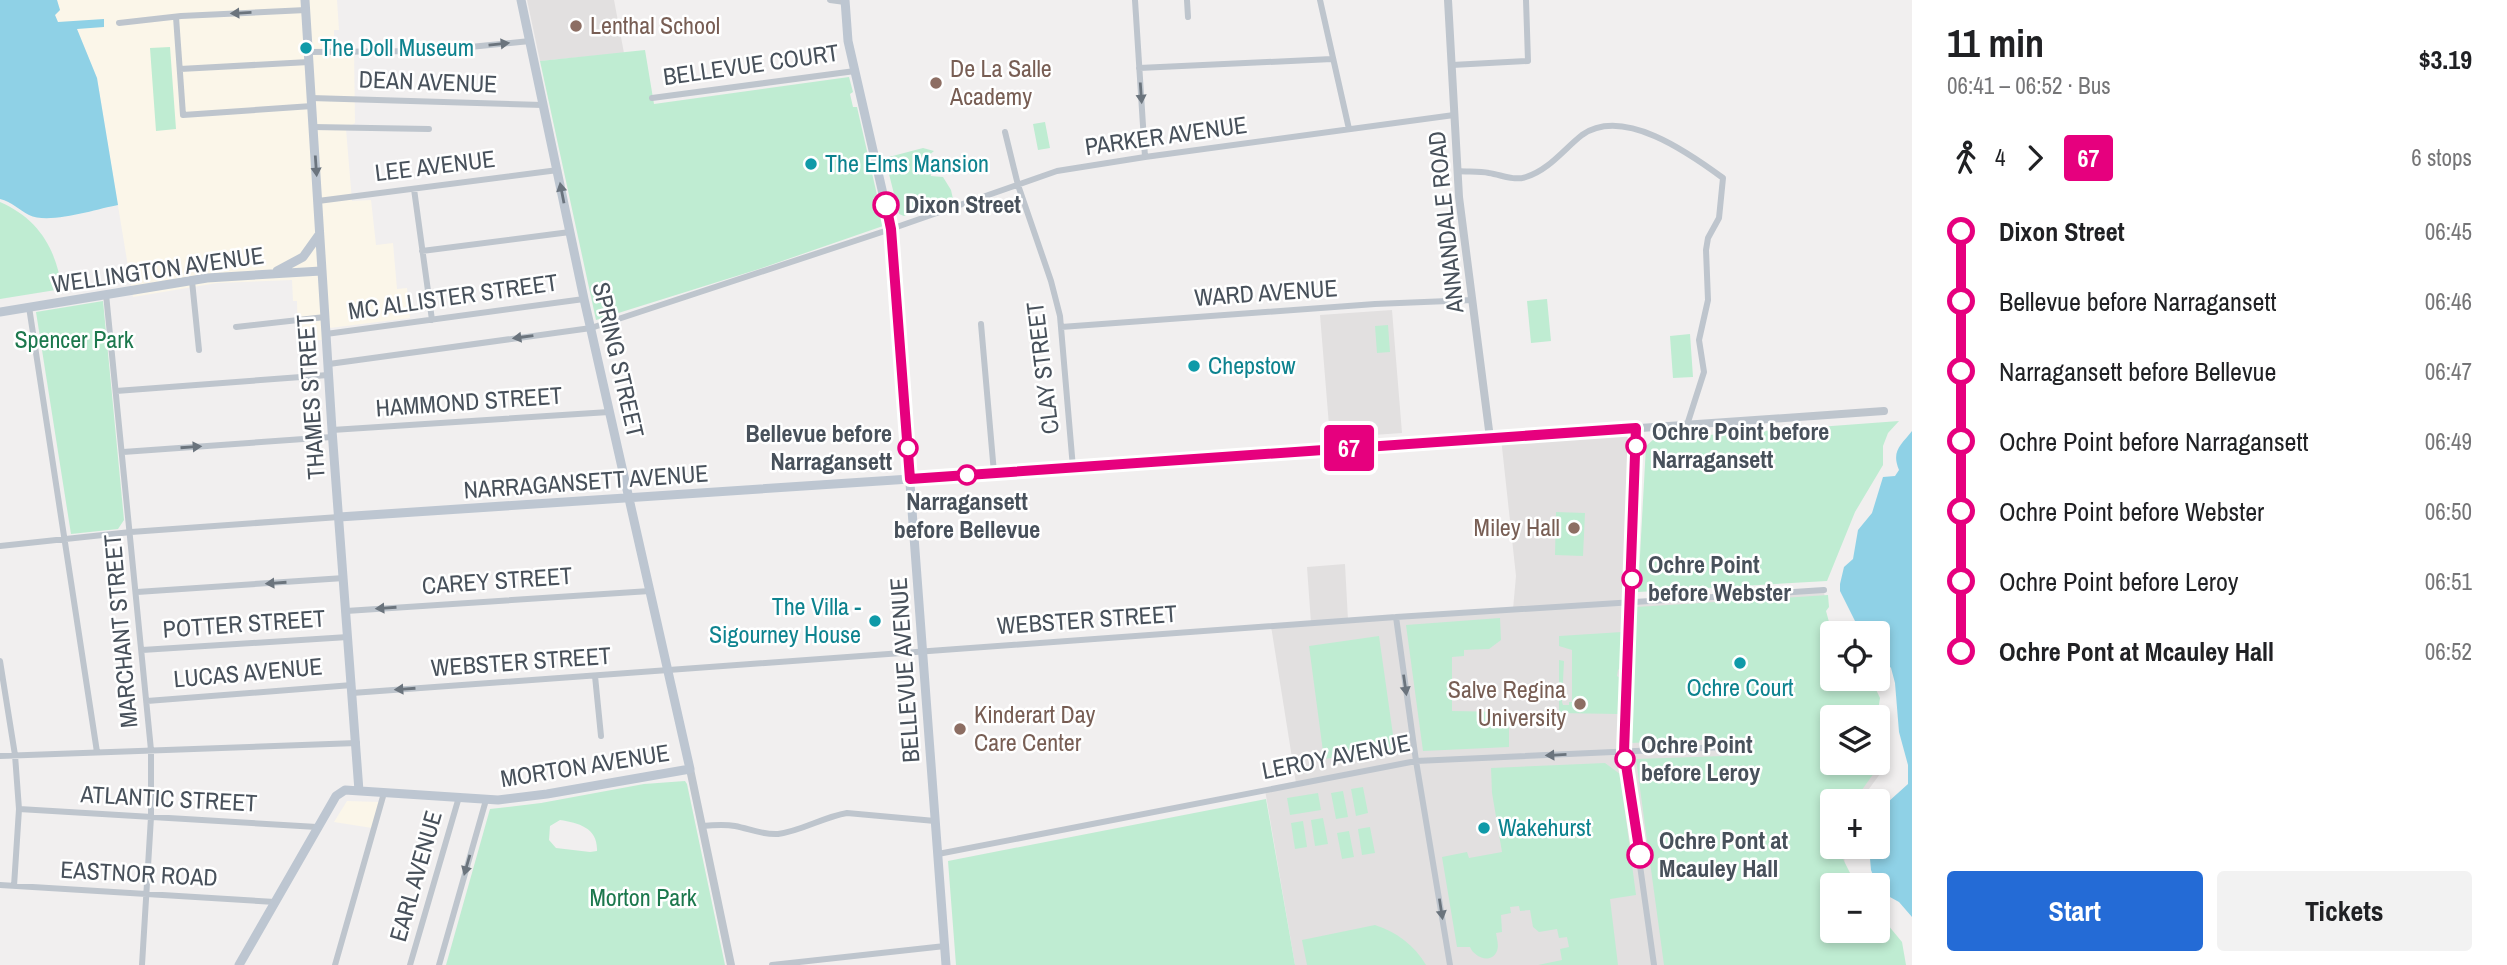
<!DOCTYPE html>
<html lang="en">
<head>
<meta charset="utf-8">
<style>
	:root { --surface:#fff; --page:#f2f2f2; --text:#202124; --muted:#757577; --accent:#246bd6 }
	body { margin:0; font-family:"Archivo Narrow",sans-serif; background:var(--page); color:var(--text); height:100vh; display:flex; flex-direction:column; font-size:26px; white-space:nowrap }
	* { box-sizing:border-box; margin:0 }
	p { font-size:23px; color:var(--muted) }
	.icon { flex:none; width:38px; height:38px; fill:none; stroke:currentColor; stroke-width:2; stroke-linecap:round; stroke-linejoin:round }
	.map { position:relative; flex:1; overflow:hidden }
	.details { display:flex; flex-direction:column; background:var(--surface); width:595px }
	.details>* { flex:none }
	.badge { padding:0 14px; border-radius:5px; font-size:24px; line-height:46px }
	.tools { position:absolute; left:1820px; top:621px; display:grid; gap:14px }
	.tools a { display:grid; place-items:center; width:70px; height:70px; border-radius:7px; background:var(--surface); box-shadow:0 4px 10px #0003; font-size:35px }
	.map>.badge { position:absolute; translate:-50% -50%; box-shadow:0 0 0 4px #fff }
	.legs { display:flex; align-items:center; gap:10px; height:77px; padding:0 35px; font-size:23px }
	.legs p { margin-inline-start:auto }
	.head { display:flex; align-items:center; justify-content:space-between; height:119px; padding:0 35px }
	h1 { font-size:38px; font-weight:700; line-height:52px }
	.primary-button { display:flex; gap:14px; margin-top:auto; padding:14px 35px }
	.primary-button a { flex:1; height:80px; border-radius:7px; background:var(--accent); color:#fff; font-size:28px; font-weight:700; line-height:80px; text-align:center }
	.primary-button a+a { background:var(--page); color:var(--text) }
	ul { padding:0 35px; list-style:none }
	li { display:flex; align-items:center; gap:24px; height:70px; font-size:26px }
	li i { display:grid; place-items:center; width:10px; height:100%; margin:0 9px; background:currentColor }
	li i::after { content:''; width:18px; height:18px; margin:-9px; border:5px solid; border-radius:50%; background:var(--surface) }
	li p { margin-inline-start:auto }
	li:first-child i { background:linear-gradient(#0000 50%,currentColor 0) }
	li:last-child i { background:linear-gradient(currentColor 50%,#0000 0) }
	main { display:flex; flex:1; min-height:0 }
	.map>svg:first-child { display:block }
	.commercial { fill:#fbf6e9 }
	.education { fill:#e2e0e0 }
	.green { fill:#bfecd2; fill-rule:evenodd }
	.water { fill:#8fd1e6 }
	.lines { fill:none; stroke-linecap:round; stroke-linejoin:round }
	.minor { stroke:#bec5cd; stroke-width:6 }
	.tertiary { stroke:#bec5cd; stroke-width:8 }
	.secondary { stroke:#bdc6d1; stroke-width:9 }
	.oneway { fill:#6b747d }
	.oneway2 { fill:#6b747e }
	.line-1-casing { stroke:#fff; stroke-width:16 }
	.line-1 { stroke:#e6007e; stroke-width:10 }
	.education-dot { fill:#8d6e63; stroke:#fff; stroke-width:2.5 }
	.culture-dot { fill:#0f9aa8; stroke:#fff; stroke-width:2.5 }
	.stop-1-dot { fill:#fff; stroke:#e6007e; stroke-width:3.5 }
	.labels { text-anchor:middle; stroke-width:5; stroke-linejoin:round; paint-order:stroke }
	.education-label { font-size:24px; fill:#785e54; stroke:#fff; text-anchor:start }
	.culture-label { font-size:24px; fill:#0d838f; stroke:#fff; text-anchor:start }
	.street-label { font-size:24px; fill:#48515b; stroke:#fff }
	.stop-label { font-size:24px; font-weight:bold; fill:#48515b; stroke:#fff; text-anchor:start }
	.park-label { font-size:24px; fill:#1c784d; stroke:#fff }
</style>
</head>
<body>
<main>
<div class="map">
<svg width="1912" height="965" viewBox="0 0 1912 965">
	<rect width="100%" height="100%" fill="#f1efef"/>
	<path class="commercial" d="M57,0H337L339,30H334V47L354,48L355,123L346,129L352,201L371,200L376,245L393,243L397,289L407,288L410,318L322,329V340L298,341L297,301H293L292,280L217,283L133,297L97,78L77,29L104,20L58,23L55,15L60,10Z
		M347,801L380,802L372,828L334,822Z"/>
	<path class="education" d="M527,0H614L624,53L540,61Z
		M1392,310L1402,433L1330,438L1320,315Z
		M1636,428L1631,601L1824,590L1832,679V763H1878V752L1881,757L1883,770L1860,801L1832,802V847H1845L1844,870L1832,886V931L1896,965H1295L1265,790L1296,783L1271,626L1311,623L1307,567L1345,564L1348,620L1513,609L1516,576L1501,438Z"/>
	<path class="green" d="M170,47L176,129L156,131L150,48Z
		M645,50L654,104L849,77L853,92L850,94L853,107H857L877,195L873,199L877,211H881L883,226L759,269L596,320L540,61Z
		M1045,122L1050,148L1038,150L1033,124Z
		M923,148L934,151L927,157L931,176L943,177L951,190L953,199L904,216L899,214L885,158Z
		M0,202C39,219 56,249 62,289L0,299Z
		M1547,299L1551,341L1531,343L1527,301Z
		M103,301L124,520L118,529L71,534L36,312Z
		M1388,325L1390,352L1377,353L1375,326Z
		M1690,334L1693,377L1673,378L1670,336Z
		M1899,421L1888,433L1883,446V465L1855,512L1827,581L1638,592L1646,446L1654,439Z
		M1556,512L1585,513L1583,556L1555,555Z
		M1828,595L1829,607L1826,611L1832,633V679H1871L1880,698L1877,717L1832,718V735H1830L1832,736V763H1878L1879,766L1854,801L1832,802V847H1840L1839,851L1856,885L1832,886V931H1878V913L1902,942L1906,965H1664L1636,759L1753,755V738L1630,743L1636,607Z
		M1500,618L1501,640L1489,649L1464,650V656L1452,657V711L1509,712V747L1423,751L1406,625Z
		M1622,632L1620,668L1618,670L1617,676L1620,678L1618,714L1559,713V660L1564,661L1562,702L1563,705H1569V702H1572V650L1559,646V636Z
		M1379,636L1395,749L1324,759L1309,646Z
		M1605,763L1620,774L1636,895L1610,899L1618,965H1538L1562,960L1560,949L1569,947L1567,937L1559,938L1557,929L1539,932L1533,927L1530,910L1520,911L1519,906L1510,907L1511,913L1501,915L1502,932L1496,933C1497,939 1499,946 1497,951C1491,965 1474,957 1470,947H1457L1442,857L1467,852L1469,858L1502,852L1492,793L1491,768Z
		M685,781L687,784L725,965H446L490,809L541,803L644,784ZM560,820C579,823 598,828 597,851L590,852L556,848L549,840L550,826Z
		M1363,787L1368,813L1356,816L1351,789Z
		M1343,791L1348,817L1336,819L1331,793Z
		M1318,793L1321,810L1290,815L1287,798Z
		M1266,799L1295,965H956L948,861Z
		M1323,818L1328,844L1315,846L1311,820Z
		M1303,821L1307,847L1295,849L1291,823Z
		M1370,827L1375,853L1362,855L1358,829Z
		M1349,831L1354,857L1342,859L1337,833Z
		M1375,925C1397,932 1414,945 1426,965H1307L1302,940Z"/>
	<path class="water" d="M0,0H57L60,10L55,15L58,22L104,19V27L77,29L97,78L118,205C96,209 49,225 29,215C19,210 12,202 0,199Z
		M1912,431V917L1899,902L1879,891L1871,870L1869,847H1878V811L1908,784V765L1899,732L1895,683L1891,668L1878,652V634L1861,633L1840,591V584L1844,567L1853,559L1858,530L1872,513L1883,477L1895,476L1899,470C1891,451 1901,445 1912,431Z"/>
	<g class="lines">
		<path class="minor" d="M830,0L845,2
			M1135,0L1145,157
			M1187,0L1188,17
			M1320,0L1349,129
			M176,17L183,115L312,106
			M119,23L181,16L306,10
			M308,52L430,51L530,41
			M1452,65L1528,61L1526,0
			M1139,68L1332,59
			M180,69L309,62
			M311,98L543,105
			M652,98L855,71
			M313,127L429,129
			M1005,132L1018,185L1051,281L1060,316L1073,468
			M1457,171C1468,172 1479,171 1489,173C1502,175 1513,181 1526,177C1549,170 1564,149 1582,135C1623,106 1689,153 1723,178L1719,218L1708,238L1706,250L1708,300L1699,340L1704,372L1687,425
			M414,189L432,320
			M318,201L558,170
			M422,251L570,232
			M192,281L199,350
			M106,294L151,750V817L142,965
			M29,307L97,752
			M981,324L994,473
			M236,327L325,317
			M1061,327L1375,304L1473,300
			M326,334L584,299
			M329,364L591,328L891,229L1057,171L1145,157L1454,115
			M116,391L328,375
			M1636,428L1624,752L1654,965
			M332,430L609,412
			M123,452L332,437
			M0,546L131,532L339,517
			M137,592L344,578
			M346,611L650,591
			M1396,617L1416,761L1450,965
			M142,650L348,637
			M0,661L15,755L19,809L14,886
			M595,676L601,736
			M352,693L1396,617L1824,590
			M147,701L352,685
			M0,756L357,743
			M19,809L317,827
			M702,826C713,825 724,824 735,826C750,829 763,835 778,834C802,831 823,817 847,813L935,821
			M938,854L1416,761L1747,746
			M0,885L275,902
			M335,965L384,793
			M410,965L459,797
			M439,965L486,800
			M772,965L945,946"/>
		<path class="tertiary" d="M1448,0L1459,197L1490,438
			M910,479L1884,411
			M690,769L731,965"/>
		<path class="secondary" d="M305,0L332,430L359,791
			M845,0L848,41L891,229L946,965
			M277,271L303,257L318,236
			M0,312L207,278L321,271
			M339,517L910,479
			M239,965L336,796L345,790L498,800L547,794L690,769L584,299L521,0"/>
	</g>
	<defs><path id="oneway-solid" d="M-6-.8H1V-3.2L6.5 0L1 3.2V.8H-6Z" transform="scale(1.75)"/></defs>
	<g class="oneway">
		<use href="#oneway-solid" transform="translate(241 13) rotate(177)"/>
		<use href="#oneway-solid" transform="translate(499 44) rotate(-6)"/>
		<use href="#oneway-solid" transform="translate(1141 93) rotate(86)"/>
		<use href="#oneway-solid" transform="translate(523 337) rotate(172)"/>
		<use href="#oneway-solid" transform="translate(191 447) rotate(-4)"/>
		<use href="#oneway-solid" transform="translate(276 583) rotate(176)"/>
		<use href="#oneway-solid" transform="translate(386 608) rotate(176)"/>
		<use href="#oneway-solid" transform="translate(1405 685) rotate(82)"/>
		<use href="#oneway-solid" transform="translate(405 689) rotate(176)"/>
		<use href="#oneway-solid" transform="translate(1556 755) rotate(177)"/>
		<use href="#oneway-solid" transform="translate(467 865) rotate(106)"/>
		<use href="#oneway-solid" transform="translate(1441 909) rotate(81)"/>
	</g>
	<g class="oneway2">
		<use href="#oneway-solid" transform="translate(316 166) rotate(86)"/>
		<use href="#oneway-solid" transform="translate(562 193) rotate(-101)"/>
	</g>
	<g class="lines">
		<g class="line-1-casing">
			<path id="line-1" d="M886,205L891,229L910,479L1636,428L1624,752L1640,855"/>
		</g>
		<use href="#line-1" class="line-1"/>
	</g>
	<g class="education-dot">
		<circle cx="576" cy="26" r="7"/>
		<circle cx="936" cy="83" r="7"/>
		<circle cx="1574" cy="528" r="7"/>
		<circle cx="1580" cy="704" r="7"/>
		<circle cx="960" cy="729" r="7"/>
	</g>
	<g class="culture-dot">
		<circle cx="306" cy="48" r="7"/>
		<circle cx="811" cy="164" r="7"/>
		<circle cx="1194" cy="366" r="7"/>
		<circle cx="875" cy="621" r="7"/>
		<circle cx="1740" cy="663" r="7"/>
		<circle cx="1484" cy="828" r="7"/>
	</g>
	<g class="stop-1-dot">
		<circle cx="886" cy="205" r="12"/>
		<circle cx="1636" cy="446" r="9"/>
		<circle cx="908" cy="448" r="9"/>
		<circle cx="967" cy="475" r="9"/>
		<circle cx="1632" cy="579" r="9"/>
		<circle cx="1625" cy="759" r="9"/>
		<circle cx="1640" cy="855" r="12"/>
	</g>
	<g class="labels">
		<g class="education-label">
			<text x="590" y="34">Lenthal School</text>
			<text x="950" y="77">De La Salle<tspan x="950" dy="28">Academy</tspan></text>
			<text x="1560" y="536" text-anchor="end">Miley Hall</text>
			<text x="1566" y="698" text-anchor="end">Salve Regina<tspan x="1566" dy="28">University</tspan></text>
			<text x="974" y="723">Kinderart Day<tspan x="974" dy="28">Care Center</tspan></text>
		</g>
		<g class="culture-label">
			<text x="320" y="56">The Doll Museum</text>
			<text x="825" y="172">The Elms Mansion</text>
			<text x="1208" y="374">Chepstow</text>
			<text x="861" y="615" text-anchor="end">The Villa -<tspan x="861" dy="28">Sigourney House</tspan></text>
			<text x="1740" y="696" text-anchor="middle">Ochre Court</text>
			<text x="1498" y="836">Wakehurst</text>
		</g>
		<g class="street-label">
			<text transform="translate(751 65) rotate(-8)" y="8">BELLEVUE COURT</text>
			<text transform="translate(428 82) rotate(2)" y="8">DEAN AVENUE</text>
			<text transform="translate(1166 136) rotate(-8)" y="8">PARKER AVENUE</text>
			<text transform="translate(435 166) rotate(-7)" y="8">LEE AVENUE</text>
			<text transform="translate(1446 222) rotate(-96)" y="8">ANNANDALE ROAD</text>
			<text transform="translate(158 270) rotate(-8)" y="8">WELLINGTON AVENUE</text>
			<text transform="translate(1266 293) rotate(-4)" y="8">WARD AVENUE</text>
			<text transform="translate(453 297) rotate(-8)" y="8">MC ALLISTER STREET</text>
			<text transform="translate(618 360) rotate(77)" y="8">SPRING STREET</text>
			<text transform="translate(1043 368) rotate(-97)" y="8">CLAY STREET</text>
			<text transform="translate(311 397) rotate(-94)" y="8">THAMES STREET</text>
			<text transform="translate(469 402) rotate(-4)" y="8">HAMMOND STREET</text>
			<text transform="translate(586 482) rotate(-4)" y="8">NARRAGANSETT AVENUE</text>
			<text transform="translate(497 581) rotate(-4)" y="8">CAREY STREET</text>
			<text transform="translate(1087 620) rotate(-4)" y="8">WEBSTER STREET</text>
			<text transform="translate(244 624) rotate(-4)" y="8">POTTER STREET</text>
			<text transform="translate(121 631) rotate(-95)" y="8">MARCHANT STREET</text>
			<text transform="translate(521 662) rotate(-4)" y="8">WEBSTER STREET</text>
			<text transform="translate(905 670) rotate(-94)" y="8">BELLEVUE AVENUE</text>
			<text transform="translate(248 673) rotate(-5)" y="8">LUCAS AVENUE</text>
			<text transform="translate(1336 757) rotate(-11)" y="8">LEROY AVENUE</text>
			<text transform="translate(585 766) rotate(-9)" y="8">MORTON AVENUE</text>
			<text transform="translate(169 799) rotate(3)" y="8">ATLANTIC STREET</text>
			<text transform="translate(139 874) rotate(3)" y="8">EASTNOR ROAD</text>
			<text transform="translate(416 876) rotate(-74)" y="8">EARL AVENUE</text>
		</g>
		<g class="stop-label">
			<text x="905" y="213">Dixon Street</text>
			<text x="1652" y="440">Ochre Point before<tspan x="1652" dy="28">Narragansett</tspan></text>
			<text x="892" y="442" text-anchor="end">Bellevue before<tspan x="892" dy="28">Narragansett</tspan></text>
			<text x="967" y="510" text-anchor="middle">Narragansett<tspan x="967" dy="28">before Bellevue</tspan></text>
			<text x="1648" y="573">Ochre Point<tspan x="1648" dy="28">before Webster</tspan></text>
			<text x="1641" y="753">Ochre Point<tspan x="1641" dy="28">before Leroy</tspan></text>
			<text x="1659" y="849">Ochre Pont at<tspan x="1659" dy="28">Mcauley Hall</tspan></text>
		</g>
		<g class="park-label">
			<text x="74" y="348">Spencer Park</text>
			<text x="643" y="906">Morton Park</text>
		</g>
	</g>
</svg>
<div class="tools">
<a><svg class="icon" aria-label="locate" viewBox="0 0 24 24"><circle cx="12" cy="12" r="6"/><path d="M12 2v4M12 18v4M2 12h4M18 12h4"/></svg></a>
<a><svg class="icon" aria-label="layers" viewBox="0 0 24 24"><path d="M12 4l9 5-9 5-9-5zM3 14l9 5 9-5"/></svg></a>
<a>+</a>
<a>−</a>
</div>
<b class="badge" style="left:1349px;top:448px;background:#e6007e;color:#fff">67</b>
</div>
<section class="details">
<div class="head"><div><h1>11 min</h1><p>06:41 – 06:52 · Bus</p></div><b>$3.19</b></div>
<div class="legs"><svg class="icon" aria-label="walk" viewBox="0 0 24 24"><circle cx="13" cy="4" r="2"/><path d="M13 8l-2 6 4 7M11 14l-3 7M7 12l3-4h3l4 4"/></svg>4<svg class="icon" aria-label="forward" viewBox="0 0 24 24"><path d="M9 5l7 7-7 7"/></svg><b class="badge" style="background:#e6007e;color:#fff">67</b><p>6 stops</p></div>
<ul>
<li><i style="color:#e6007e"></i><b>Dixon Street</b><p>06:45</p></li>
<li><i style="color:#e6007e"></i><span>Bellevue before Narragansett</span><p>06:46</p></li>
<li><i style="color:#e6007e"></i><span>Narragansett before Bellevue</span><p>06:47</p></li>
<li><i style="color:#e6007e"></i><span>Ochre Point before Narragansett</span><p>06:49</p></li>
<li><i style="color:#e6007e"></i><span>Ochre Point before Webster</span><p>06:50</p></li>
<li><i style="color:#e6007e"></i><span>Ochre Point before Leroy</span><p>06:51</p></li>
<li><i style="color:#e6007e"></i><b>Ochre Pont at Mcauley Hall</b><p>06:52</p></li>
</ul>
<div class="primary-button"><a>Start</a><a>Tickets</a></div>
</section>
</main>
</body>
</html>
